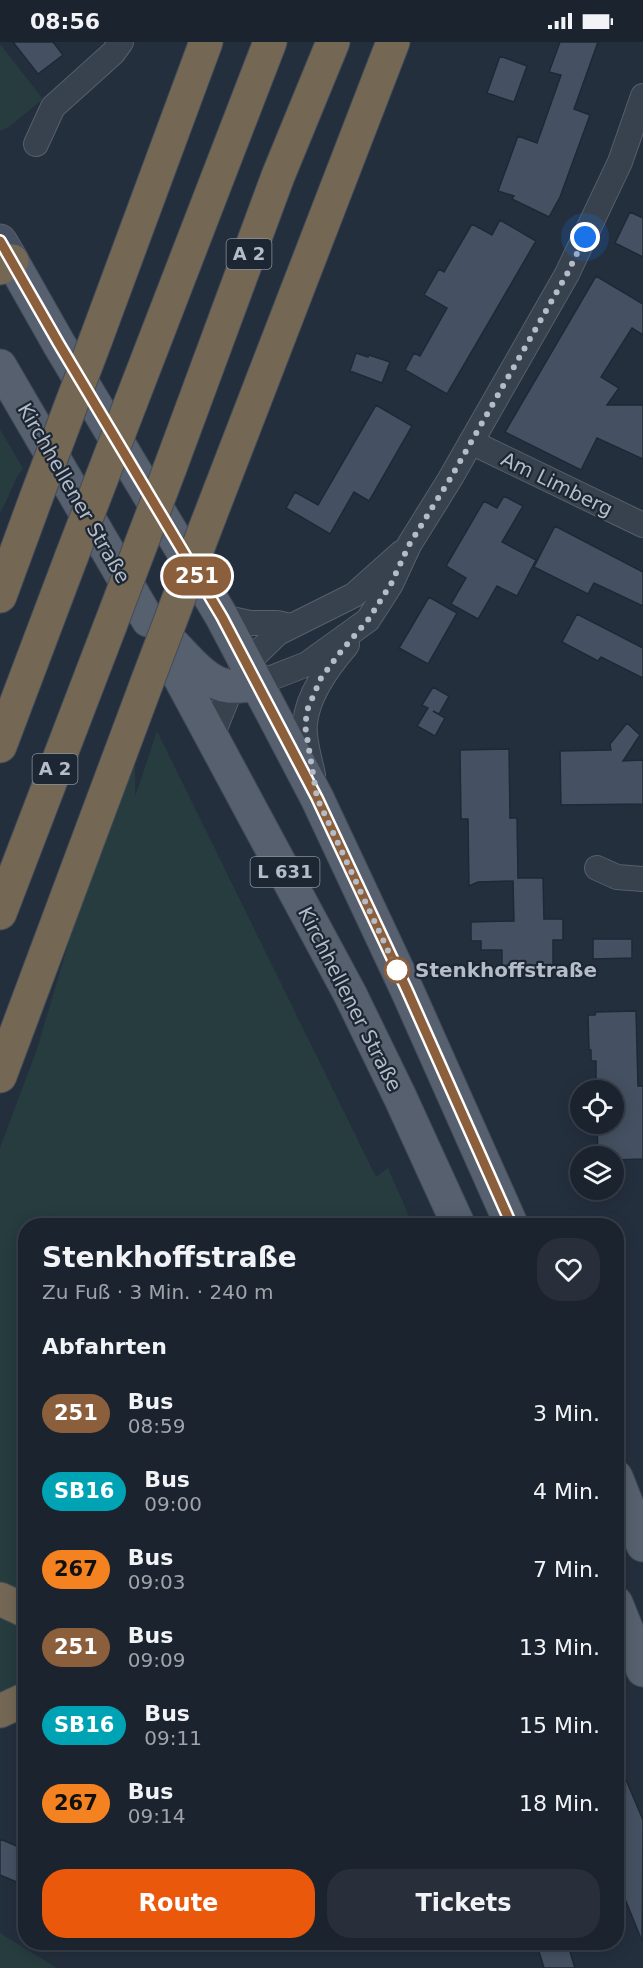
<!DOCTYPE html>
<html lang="de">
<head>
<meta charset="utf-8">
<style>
	:root { --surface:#1b232e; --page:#282f3a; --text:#f1f3f6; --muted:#a0a4aa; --line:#39404a; --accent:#ea580c }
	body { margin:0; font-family:"DejaVu Sans",sans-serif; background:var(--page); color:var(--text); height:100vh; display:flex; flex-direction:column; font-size:22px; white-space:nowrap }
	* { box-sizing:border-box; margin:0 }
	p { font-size:20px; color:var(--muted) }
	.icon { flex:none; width:33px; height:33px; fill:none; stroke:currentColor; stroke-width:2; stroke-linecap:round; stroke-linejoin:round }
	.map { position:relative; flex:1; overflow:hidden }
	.drawer { position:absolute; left:18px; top:1176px; width:606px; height:732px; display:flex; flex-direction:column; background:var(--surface); border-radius:24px; box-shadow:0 3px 15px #0003,0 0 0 2px var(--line) }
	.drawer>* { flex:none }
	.badge { padding:0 12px; border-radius:20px; font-size:21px; line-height:39px }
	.fabs { position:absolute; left:570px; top:1038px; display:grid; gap:12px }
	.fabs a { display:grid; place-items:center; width:54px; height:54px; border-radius:50%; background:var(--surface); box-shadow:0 3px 15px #0003,0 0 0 2px var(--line); font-size:30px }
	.you { position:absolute; width:30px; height:30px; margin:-15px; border:4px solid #fff; border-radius:50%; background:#1a73e8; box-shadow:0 0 0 9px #1a73e833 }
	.map>.badge { position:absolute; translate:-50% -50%; box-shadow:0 0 0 3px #fff }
	h2 { padding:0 24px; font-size:22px; line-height:54px }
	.round { display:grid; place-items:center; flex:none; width:63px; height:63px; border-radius:24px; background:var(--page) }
	.head { display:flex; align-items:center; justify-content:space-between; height:102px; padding:0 24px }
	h1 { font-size:28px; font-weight:800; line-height:45px }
	.action { display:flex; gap:12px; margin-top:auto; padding:12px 24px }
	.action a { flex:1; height:69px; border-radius:24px; background:var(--accent); color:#fff; font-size:24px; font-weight:800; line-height:69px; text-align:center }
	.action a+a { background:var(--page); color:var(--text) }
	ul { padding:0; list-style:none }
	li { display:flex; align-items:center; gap:18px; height:78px; padding:0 24px }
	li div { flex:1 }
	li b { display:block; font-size:22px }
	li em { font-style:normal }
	li .badge { min-width:66px; font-weight:700; text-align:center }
	.status { display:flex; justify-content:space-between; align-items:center; height:42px; padding:0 30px; background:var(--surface); direction:ltr }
	.status svg { height:16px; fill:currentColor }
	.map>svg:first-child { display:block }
	.green { fill:#263c3f }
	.building { fill:#455162; stroke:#1f2835; stroke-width:1.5 }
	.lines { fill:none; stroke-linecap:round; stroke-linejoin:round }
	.minor-casing { stroke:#565f6c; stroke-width:26 }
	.secondary-casing { stroke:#565f6c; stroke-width:35 }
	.primary-casing { stroke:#414a57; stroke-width:35 }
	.motorway-casing { stroke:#434c59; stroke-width:35 }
	.minor { stroke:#38414e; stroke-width:24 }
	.secondary { stroke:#465061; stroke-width:33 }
	.primary { stroke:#56606e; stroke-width:33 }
	.motorway { stroke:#746855; stroke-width:33 }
	.motorway-bridge-casing { stroke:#434c59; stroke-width:35; stroke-linecap:butt }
	.motorway-bridge { stroke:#746855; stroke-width:33 }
	.line-casing { stroke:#fff; stroke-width:14 }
	.line { stroke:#8b5e3c; stroke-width:9 }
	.walk { stroke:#b4bcc9; stroke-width:6; stroke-dasharray:0 10.8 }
	.stop-dot { fill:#fff; stroke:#8b5e3c; stroke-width:3 }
	.labels { text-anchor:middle; stroke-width:4.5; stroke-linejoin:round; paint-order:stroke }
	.shield { fill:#1d2633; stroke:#878f9c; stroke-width:1.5 }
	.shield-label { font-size:18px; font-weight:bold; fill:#b4bcc9 }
	.street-label { font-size:20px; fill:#b4bcc9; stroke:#1d2633 }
	.stop-label { font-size:20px; font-weight:bold; fill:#b4bcc9; stroke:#1d2633; text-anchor:start }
</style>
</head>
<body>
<div class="status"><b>08:56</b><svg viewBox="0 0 49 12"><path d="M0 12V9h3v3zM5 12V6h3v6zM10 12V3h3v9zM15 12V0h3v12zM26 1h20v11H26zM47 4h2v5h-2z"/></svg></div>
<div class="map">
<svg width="643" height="1926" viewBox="0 0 643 1926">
	<rect width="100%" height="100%" fill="#242f3e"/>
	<path class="green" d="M0,2L43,57L9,85L0,89Z
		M0,387L23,427L18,433L0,472Z
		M157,689L376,1135L388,1126L413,1183L26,1184L25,1557L0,1546V1106L37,1007L78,869L132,723H135V755Z
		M0,1571L26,1581L25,1645L0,1656Z
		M0,1891L57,1926H0Z"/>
	<path class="building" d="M13,0H53L63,13L38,32Z
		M560,0H598L574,67L590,73L560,155L549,175L512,157L514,154L498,149L518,94L537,101L561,33L549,30Z
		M500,14L527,24L514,60L487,51Z
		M630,170L643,176V215L615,201Z
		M500,178L536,199L447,352L405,328L414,311L420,314L447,266L424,253L439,227L444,230L472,182L492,193Z
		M596,234L643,262V293L632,286L601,335L619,346L607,363H643V417L597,396L581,428L505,390Z
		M356,311L368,315L369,313L390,320L382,341L350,329Z
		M376,363L412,384L369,459L354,450L330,492L286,466L295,450L318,463Z
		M504,454L523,464L502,500L536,518L517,554L497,544L478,577L451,562L466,536L446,524L484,459L497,466Z
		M555,484L643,530V564L594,541L588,552L534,525Z
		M429,555L457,571L428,622L399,606Z
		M577,572L643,606V636L601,615L598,619L562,600Z
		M433,645L449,654L439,672L433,669L445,676L435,694L417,684L428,666L422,663Z
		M627,681L640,693L623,719L643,718V762L561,763L560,709L611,708L610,702Z
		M509,707L510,776H517L518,836H543L544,877H563V898H553V925L502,926V908H481V899H471V880L514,879L513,839L478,840L469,844L468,777H461L460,708Z
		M593,897H632V916L593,917Z
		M636,969L638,1044H643V1117L614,1118V1114H598L597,1082H614V1048H596V1019H591V1008H589L588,973H595L596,970Z
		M616,1714L643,1778L642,1899L621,1847L616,1849Z
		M0,1797L26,1808V1844L0,1833Z
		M536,1900H567L575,1926H544Z"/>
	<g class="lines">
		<g class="minor-casing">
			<path id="minor" d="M36,102L53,65L113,11L121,0
				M471,400L643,483
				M222,575L250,581H277L291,584
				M256,642L307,622L368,578L391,542L409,503L450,437L567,232L620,120L643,54
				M212,694L232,644L246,622L278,591L354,553L401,511
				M313,733C310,717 303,698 305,681C308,652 328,625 347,603
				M597,826L617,835L643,837"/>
		</g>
		<g class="secondary-casing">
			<path id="secondary" d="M0,199L12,219"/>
		</g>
		<g class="primary-casing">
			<path id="primary" d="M12,219L59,302L222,575L317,756L407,948L512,1184
				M0,324L148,578
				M172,601C187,616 206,641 228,644C237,645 247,643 256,642
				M165,608L350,952L400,1055L459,1184
				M616,1435L643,1503
				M616,1561L643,1628"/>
		</g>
		<g class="motorway-casing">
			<path id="motorway" d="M0,226L12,219
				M96,297L206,0
				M131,360L270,0
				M170,426L278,134L333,0
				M205,487L393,0
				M0,554L36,456
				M0,704L71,516
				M0,871L110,584
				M0,1034L146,643
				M0,1557L26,1569
				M0,1669L26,1657"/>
		</g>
		<use href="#minor" class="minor"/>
		<use href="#secondary" class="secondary"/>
		<use href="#primary" class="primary"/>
		<use href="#motorway" class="motorway"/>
		<g class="motorway-bridge-casing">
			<path id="motorway-bridge" d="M36,456L96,297
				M71,516L131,360
				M110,584L170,426
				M146,643L205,487"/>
		</g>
		<use href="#motorway-bridge" class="motorway-bridge"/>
	</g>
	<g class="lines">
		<g class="line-casing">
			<path id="line" d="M0,199L59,302L222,575L317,756L407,948L512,1184"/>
		</g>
		<use href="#line" class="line"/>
		<path class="walk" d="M397,928L317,756L305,683L308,666L321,636L342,608L368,578L391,542L409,503L450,437L567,232L585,195"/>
	</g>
	<circle class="stop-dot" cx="397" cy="928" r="12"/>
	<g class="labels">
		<g class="shield">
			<rect x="226.5" y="197" width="45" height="30" rx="4.5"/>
			<rect x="32.5" y="712" width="45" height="30" rx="4.5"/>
			<rect x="250.5" y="815" width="69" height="30" rx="4.5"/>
		</g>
		<g class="shield-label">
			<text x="249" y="218">A 2</text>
			<text x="55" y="733">A 2</text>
			<text x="285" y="836">L 631</text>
		</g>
		<g class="street-label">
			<text transform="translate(557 442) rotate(26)" y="7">Am Limberg</text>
			<text transform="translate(74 451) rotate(60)" y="7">Kirchhellener Straße</text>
			<text transform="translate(350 957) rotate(63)" y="7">Kirchhellener Straße</text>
		</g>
		<g class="stop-label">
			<text x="415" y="935">Stenkhoffstraße</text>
		</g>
	</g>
</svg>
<div class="fabs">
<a><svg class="icon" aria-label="locate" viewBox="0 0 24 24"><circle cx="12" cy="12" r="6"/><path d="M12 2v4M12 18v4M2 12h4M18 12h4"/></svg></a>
<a><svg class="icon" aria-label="layers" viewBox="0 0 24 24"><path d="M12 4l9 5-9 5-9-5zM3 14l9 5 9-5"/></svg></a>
</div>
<div class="you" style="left:585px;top:195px"></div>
<b class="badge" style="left:197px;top:534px;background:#8b5e3c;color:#fff">251</b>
<section class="drawer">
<div class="head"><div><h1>Stenkhoffstraße</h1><p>Zu Fuß · 3 Min. · 240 m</p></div><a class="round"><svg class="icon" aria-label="heart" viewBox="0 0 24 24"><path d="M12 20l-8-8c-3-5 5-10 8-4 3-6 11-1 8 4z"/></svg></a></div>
<h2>Abfahrten</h2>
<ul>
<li><span class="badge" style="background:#8b5e3c;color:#fff">251</span><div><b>Bus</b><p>08:59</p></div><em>3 Min.</em></li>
<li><span class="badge" style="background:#00a3b4;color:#fff">SB16</span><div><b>Bus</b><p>09:00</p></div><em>4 Min.</em></li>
<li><span class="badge" style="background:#f58220;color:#111">267</span><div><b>Bus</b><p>09:03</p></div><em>7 Min.</em></li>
<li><span class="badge" style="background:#8b5e3c;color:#fff">251</span><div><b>Bus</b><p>09:09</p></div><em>13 Min.</em></li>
<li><span class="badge" style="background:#00a3b4;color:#fff">SB16</span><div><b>Bus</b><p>09:11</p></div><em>15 Min.</em></li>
<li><span class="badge" style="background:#f58220;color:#111">267</span><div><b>Bus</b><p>09:14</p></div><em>18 Min.</em></li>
</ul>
<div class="action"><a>Route</a><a>Tickets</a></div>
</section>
</div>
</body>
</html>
